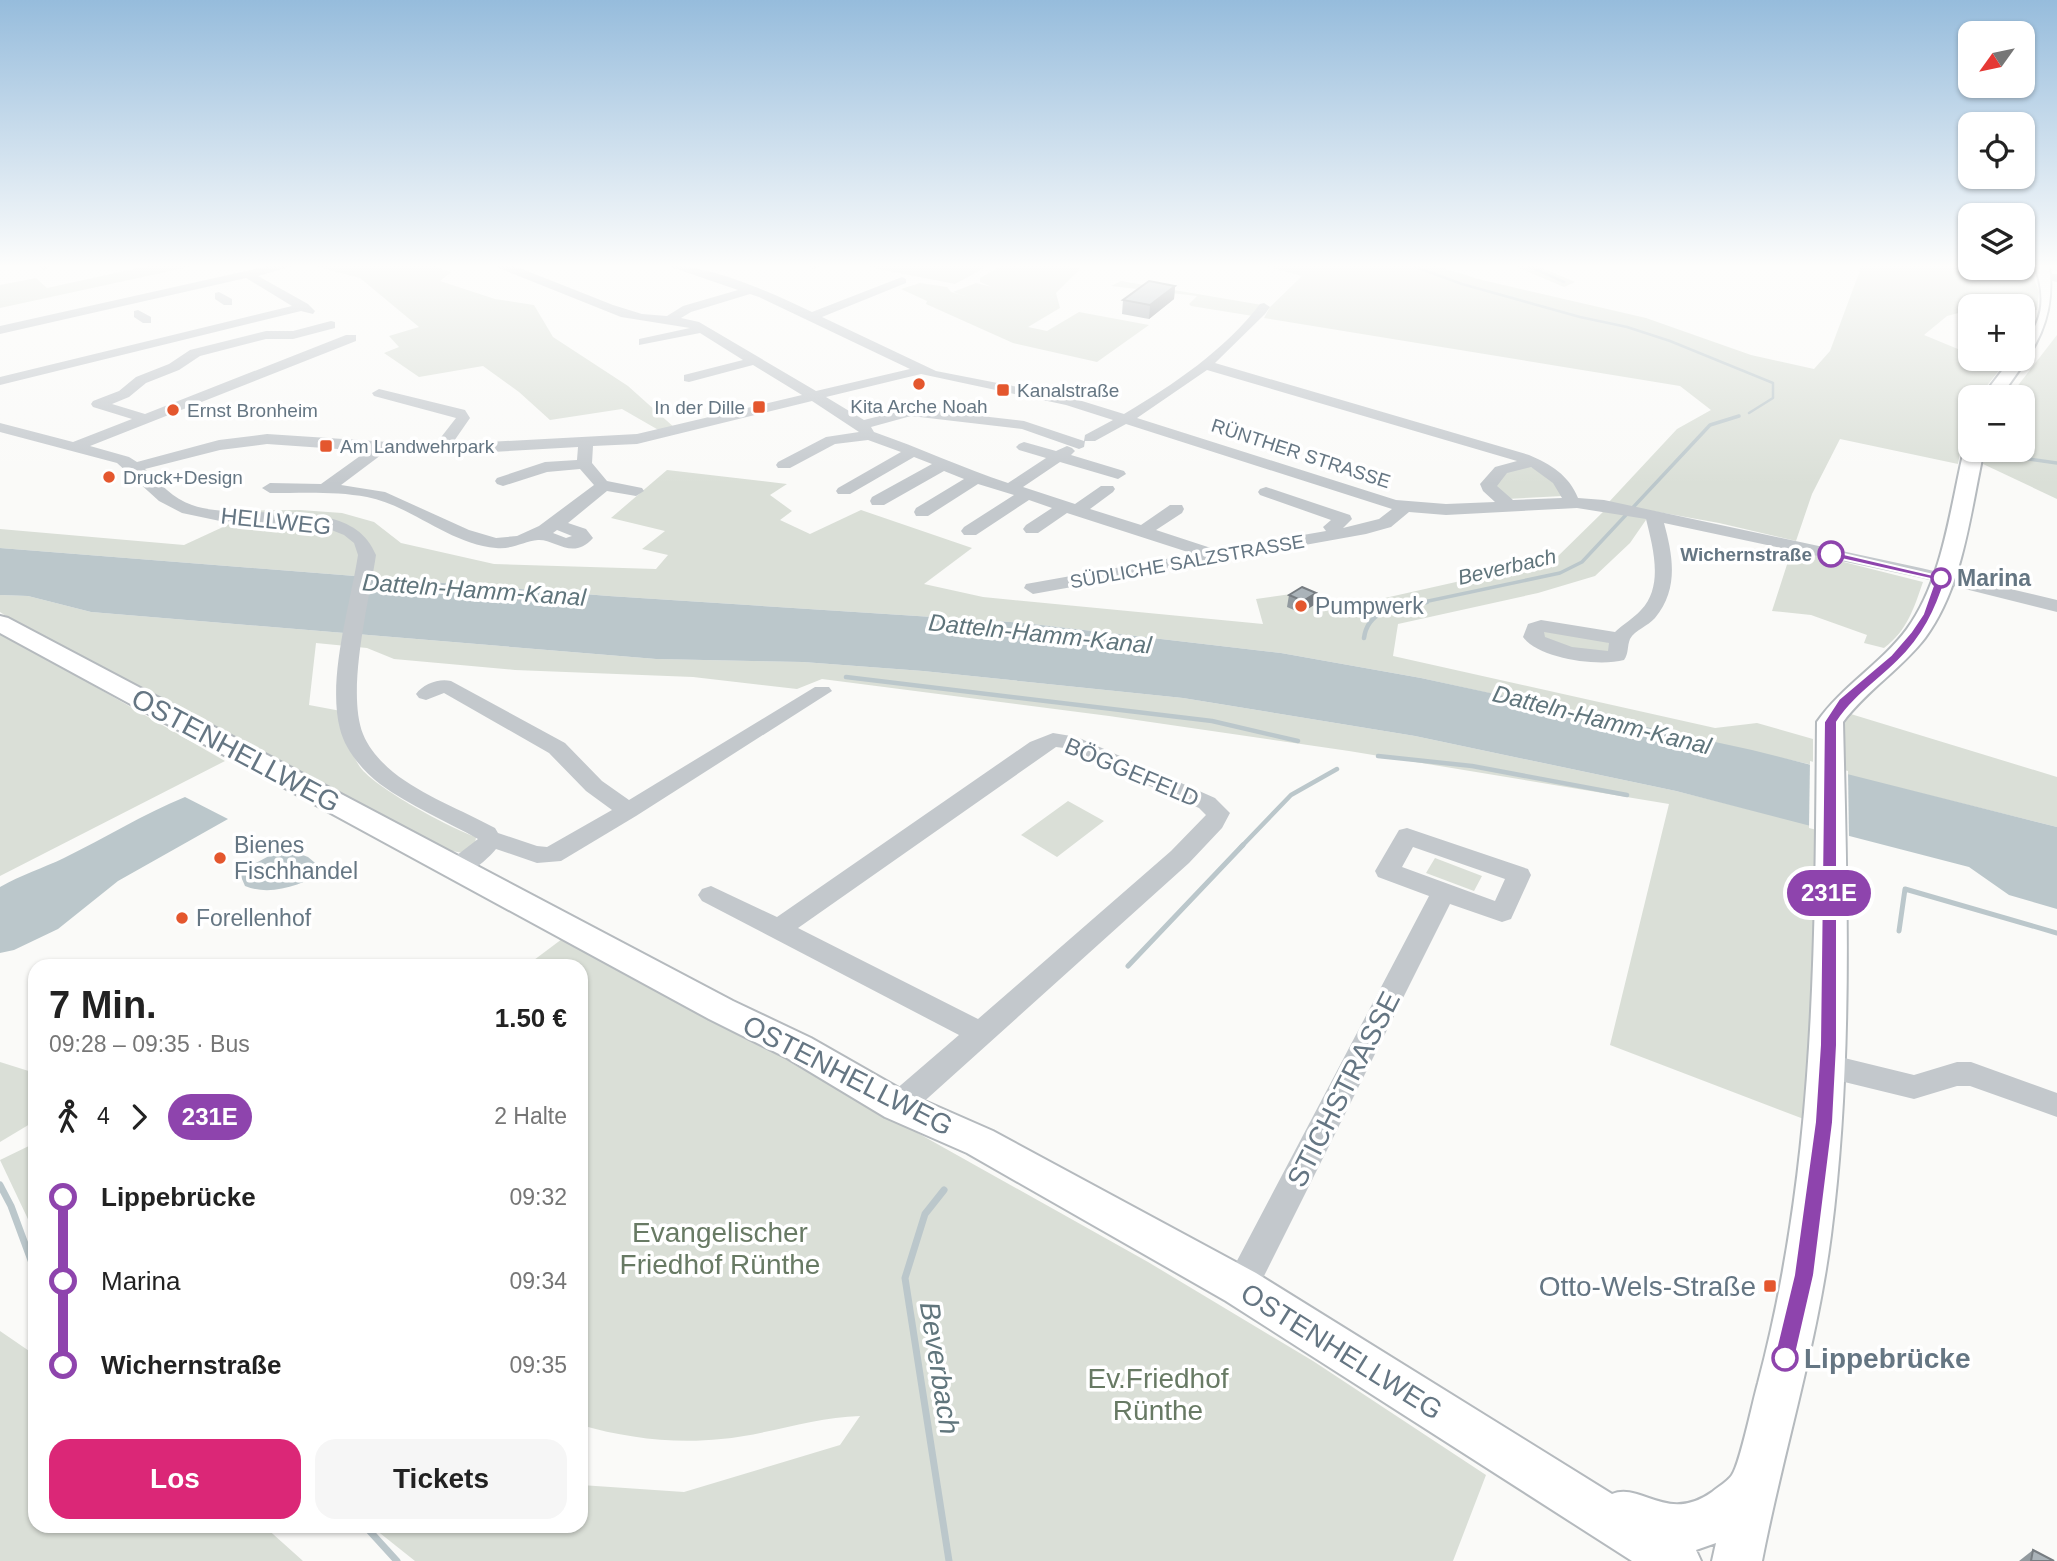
<!DOCTYPE html>
<html lang="de">
<head>
<meta charset="utf-8">
<style>
	:root { --surface:#fff; --page:#f6f6f6; --text:#222; --muted:#767676; --accent:#db2777 }
	body { margin:0; font-family:Arial,sans-serif; background:var(--page); color:var(--text); height:100vh; display:flex; flex-direction:column; font-size:26px; white-space:nowrap }
	* { box-sizing:border-box; margin:0 }
	p { font-size:23px; color:var(--muted) }
	.icon { flex:none; width:38px; height:38px; fill:none; stroke:currentColor; stroke-width:2; stroke-linecap:round; stroke-linejoin:round }
	.map { position:relative; flex:1; overflow:hidden }
	.sheet { position:absolute; left:28px; top:959px; width:560px; height:574px; display:flex; flex-direction:column; background:var(--surface); border-radius:21px; box-shadow:0 2px 5px #0004 }
	.sheet>* { flex:none }
	.badge { padding:0 14px; border-radius:23px; font-size:24px; line-height:46px }
	.needle { width:46px; rotate:237deg }
	.controls { position:absolute; left:1958px; top:21px; display:grid; gap:14px }
	.controls a { display:grid; place-items:center; width:77px; height:77px; border-radius:14px; background:var(--surface); box-shadow:0 2px 5px #0004; font-size:35px }
	.map>.badge { position:absolute; translate:-50% -50%; box-shadow:0 0 0 4px #fff }
	.legs { display:flex; align-items:center; gap:10px; height:77px; padding:0 21px; font-size:23px }
	.legs p { margin-inline-start:auto }
	.summary { display:flex; align-items:center; justify-content:space-between; height:119px; padding:0 21px }
	h1 { font-size:38px; font-weight:800; line-height:52px }
	.action { display:flex; gap:14px; margin-top:auto; padding:14px 21px }
	.action a { flex:1; height:80px; border-radius:21px; background:var(--accent); color:#fff; font-size:28px; font-weight:800; line-height:80px; text-align:center }
	.action a+a { background:var(--page); color:var(--text) }
	ul { padding:0 21px; list-style:none }
	li { display:flex; align-items:center; gap:24px; height:84px; font-size:26px }
	li i { display:grid; place-items:center; width:10px; height:100%; margin:0 9px; background:currentColor }
	li i::after { content:''; width:18px; height:18px; margin:-9px; border:5px solid; border-radius:50%; background:var(--surface) }
	li p { margin-inline-start:auto }
	li:first-child i { background:linear-gradient(#0000 50%,currentColor 0) }
	li:last-child i { background:linear-gradient(currentColor 50%,#0000 0) }
	.map>svg:first-child { display:block }
	.green { fill:#dadfd7 }
	.water { fill:#bbc7cb }
	.pier { fill:#fafaf8 }
	.lines { fill:none; stroke-linecap:round; stroke-linejoin:round }
	.stream-far4 { stroke:#bbc7cb; stroke-width:2.5 }
	.stream-far3 { stroke:#bbc7cb; stroke-width:3.5 }
	.stream-far2 { stroke:#bbc7cb; stroke-width:4.5 }
	.stream-far1 { stroke:#bbc7cb; stroke-width:5 }
	.stream { stroke:#bbc7cb; stroke-width:7 }
	.major-casing { stroke:#b5babe; stroke-width:4 }
	.minor { fill:#c3c8cc; fill-rule:evenodd }
	.major { fill:#fff; fill-rule:evenodd }
	.wall { fill:#929a9f }
	.shaded-wall { fill:#777d82 }
	.building { fill:#aab3b9; stroke:#777d82; stroke-width:2 }
	.line-1 { fill:#8e44ad; stroke:#fff; stroke-width:2 }
	.poi-dot { fill:#e4572e; stroke:#fff; stroke-width:2.5 }
	.stop-1-dot { fill:#fff; stroke:#8e44ad; stroke-width:3.5 }
	.labels { text-anchor:middle; stroke-width:7; stroke-linejoin:round; paint-order:stroke }
	.far-poi-label { font-size:19px; fill:#657683; stroke:#fff; text-anchor:start }
	.far-street-label { font-size:19px; fill:#657683; stroke:#fff }
	.far-stop-label { font-size:19px; font-weight:bold; fill:#657683; stroke:#fff; text-anchor:end }
	.far-water-label { font-size:21px; font-style:italic; fill:#60757c; stroke:#fff }
	.street-label { font-size:23px; fill:#657683; stroke:#fff }
	.stop-label { font-size:23px; font-weight:bold; fill:#657683; stroke:#fff; text-anchor:start }
	.poi-label { font-size:23px; fill:#657683; stroke:#fff; text-anchor:start }
	.water-label { font-size:24px; font-style:italic; fill:#60757c; stroke:#fff }
	.near-street-label { font-size:28px; fill:#657683; stroke:#fff }
	.near-park-label { font-size:28px; fill:#687a64; stroke:#fff }
	.near-poi-label { font-size:28px; fill:#657683; stroke:#fff; text-anchor:end }
	.near-stop-label { font-size:28px; font-weight:bold; fill:#657683; stroke:#fff; text-anchor:start }
	.near-water-label { font-size:28px; font-style:italic; fill:#60757c; stroke:#fff }
</style>
</head>
<body>
<div class="map">
<svg width="2057" height="1561" viewBox="0 0 2057 1561">
	<rect width="100%" height="100%" fill="#fafaf8"/>
	<path class="green" d="M152,265H198L0,308V285L36,278L47,288Z
		M310,265H431L451,272L440,281L495,299L534,305L553,337L628,386L676,429L662,432L622,409L550,420L519,392L483,366L419,377L384,353L399,347L389,336L419,327L360,278Z
		M858,265H990L955,284Z
		M1003,265H1062L1080,269L1056,293L1060,308L1028,327L1047,331L1079,312L1149,325L1097,362L1013,343L926,304L927,301L901,289L920,283L947,287L951,292L965,296L953,292L976,283L992,287L980,282V278Z
		M1260,265H1434L1478,279L1646,318L1751,355L1814,369L1830,351L1862,265H1970V268H2023V265H2029L2039,292L2037,310L1978,300L1970,310L1947,316L1924,335L1970,354V359H2008L1978,397H1970L1958,464L1840,439L1812,494L1796,541L1719,523L1608,503L1677,429L1711,410L1680,386L1264,318L1270,307L1302,276Z
		M1512,265H1535L1575,282L1564,287Z
		M1121,281L1262,305L1253,316L1191,306L1189,304L1197,296L1111,286Z
		M2057,335V499L1983,464L1988,450H2023V397H2009Z
		M1526,466C1546,469 1553,481 1563,496L1507,499L1493,486L1502,471Z
		M667,470L787,484L770,495L792,511L780,520L810,534L861,510L972,548L924,584L983,597L1263,624L1256,599L1312,591L1322,603L1336,609L1554,560L1606,509L1648,517L1630,543L1595,576L1538,593L1398,624L1393,656L1715,728L1757,723L1813,739V765L1421,678L1281,653L1024,623L609,596L0,548V529L184,545L236,521L214,511L300,510L342,513L374,522L401,543L494,564L656,569L668,555L642,549L665,531L611,518Z
		M1792,549L1923,582C1914,608 1907,631 1884,648L1864,643L1867,635L1811,615L1772,611Z
		M0,595L28,596L91,612L656,659L803,662L923,671L1183,698L1415,736L1676,791L1840,832L1809,1121L1610,1045L1669,804L1349,751L1109,716L822,679L797,689L693,677L515,670L394,659L367,648L316,643L309,705L341,711C345,732 348,749 360,767C375,788 450,828 476,837L475,845L463,853L441,849L12,620L0,612Z
		M1543,630L1612,643L1611,653L1550,645L1540,632Z
		M0,632L225,761L0,876Z
		M1841,711L2057,777V827L1835,772Z
		M1068,801L1104,821L1057,857L1021,835Z
		M1435,858L1482,876L1474,891L1426,873Z
		M566,936L1148,1262L1313,1361L1486,1475L1453,1561H415L371,1526H581V1485L684,1492L840,1445L860,1416C814,1417 767,1435 721,1439C675,1444 625,1438 581,1425V966H526Z
		M0,1062L35,1073V1121L0,1142Z
		M35,1143V1234L0,1160Z
		M0,1331L35,1355V1526H264L303,1561H0Z"/>
	<path class="water" d="M0,548L609,596L1024,623L1281,653L1421,678L1752,750L2057,827V909L2009,895L1969,867L1676,791L1415,736L1183,698L923,671L803,662L656,659L91,612L28,596L0,595Z
		M185,797L228,819L118,881L58,929L14,950L0,953V887C21,875 43,868 64,858C105,838 143,814 185,797Z
		M284,848L308,857L326,872C301,884 272,897 245,886L239,872Z"/>
	<path class="pier" d="M1810,761L1848,771L1849,838L1809,828Z"/>
	<g class="lines">
		<path class="stream-far4" d="M1410,265L1462,284L1580,317L1627,327L1670,341L1773,383V398L1749,413
			M1526,265L1564,282"/>
		<path class="stream-far3" d="M2007,450L2022,458L2057,463
			M1419,603L1560,573L1582,562L1710,425L1739,416"/>
		<path class="stream-far2" d="M1364,638C1368,607 1401,607 1427,602
			M846,677L1212,721L1298,741
			M1378,756L1472,766L1627,795
			M1241,847L1291,795L1337,769"/>
		<path class="stream-far1" d="M1899,931L1905,889L2057,933
			M1128,966L1243,845"/>
		<path class="stream" d="M0,1185L11,1206L35,1271
			M944,1190L925,1214L905,1278L949,1561
			M365,1526L397,1561"/>
		<g class="major-casing">
			<path id="major" d="M2035,265H2049C2057,323 2031,354 2000,397H1982L2011,359H2023C2023,342 2030,337 2037,322C2045,303 2041,284 2035,265Z
				M1970,445V450H1984C1970,512 1964,585 1925,638C1901,669 1867,690 1843,722C1847,893 1853,1065 1831,1235C1817,1345 1783,1452 1762,1561H1712L1716,1543L1696,1550L1701,1561H1632L1226,1301L967,1153L885,1117L787,1058L709,1019L0,633V616L8,618L733,1001L811,1038L911,1095L993,1131L1256,1273L1612,1494C1641,1482 1667,1524 1712,1492C1718,1487 1728,1481 1732,1475C1740,1464 1753,1400 1758,1383C1816,1164 1815,947 1817,722C1842,686 1881,664 1907,629C1943,579 1950,509 1964,450Z"/>
		</g>
		<path class="minor" d="M36,265H49L50,267L44,270Z
			M273,265H295L258,276L308,304L315,311L313,314L301,311L0,385V377L292,306L246,278L0,334V326Z
			M491,265L517,267L613,305L642,314L667,316L683,306L738,290L665,265C712,265 769,292 812,312L902,277L906,279V283L822,317L936,371L1069,397L1124,414C1173,385 1225,350 1260,304L1264,303L1270,307L1265,314L1215,363L1529,455C1550,464 1569,475 1578,498L1604,500L1921,568L2057,600V612L1921,578L1664,523C1673,556 1679,589 1655,618C1648,626 1635,630 1630,639C1627,646 1629,653 1624,660C1599,667 1539,659 1523,637L1528,624L1541,620L1615,632C1623,624 1633,619 1641,610C1664,586 1653,548 1646,519L1577,508L1446,515L1409,512L1391,527L1366,534L1033,594L1024,588L1026,584L1194,554L1067,513L1038,533H1026L1023,529L1026,525L1052,508L1029,500L976,535H964L961,531L964,527L1014,495L978,484L928,516H916L914,512L916,508L964,479L944,471L884,505H872L870,501L872,497L932,464L914,457L850,494H838L836,491L838,488L901,452L868,440L835,444L790,468H778L776,465L778,462L826,437L859,432L812,401L637,444L593,446L592,463L607,481L642,488L644,491L636,496L607,491L568,523L586,529L593,538C573,561 555,539 538,540C524,541 512,550 496,548C449,544 410,505 367,497C336,491 301,493 270,493L262,488L270,483L321,484L367,451L267,444L220,450L145,469C160,483 173,499 192,505C246,524 351,491 376,555C369,602 346,691 363,734C369,749 381,762 393,772C423,796 462,810 495,828L498,833L537,846L547,847L612,810L586,791L549,753L444,693L426,700L419,698L416,694C423,684 439,678 451,681L565,743L602,781L629,800L815,687H829L832,691L636,816L561,861L537,863L496,849C485,862 466,879 448,874L445,868L448,862L478,839C446,821 410,806 380,784C363,771 345,750 340,729C327,679 350,606 358,555L354,543L344,535L329,529L295,524L220,521L182,513L159,501L117,463L0,432V423L73,442L132,419L93,407L91,404L93,401L119,391L136,377L169,364L190,350L266,331H293L331,321L335,322V328L293,339H266L200,356L179,370L146,383L129,397L112,404L145,414L346,335H356V341L90,446L129,457L137,462L219,440L267,434L435,445L456,418L374,396L372,393L379,389L465,410L470,418L452,444L637,434L802,395L753,365L689,382L684,381V375L743,360L700,333L639,345V339L690,328L621,317ZM750,294L759,297L910,369L816,391L699,322L681,318L691,312ZM1207,370L1517,461L1495,467L1480,484L1483,491L1495,502L1446,504L1396,500L1137,418ZM921,374L1066,405L1113,420L1085,435L1084,441L1024,421L911,408L864,420L826,397ZM911,416L1022,429L1079,449L1084,447L1085,441H1095L1126,424L1392,509L1379,519L1343,528L1352,519L1350,515L1266,487L1260,489L1258,492L1260,495L1331,520L1323,527L1326,531L1217,550L1156,530L1182,513L1184,509L1182,505H1170L1141,525L1090,509L1113,492L1115,489L1113,486H1101L1075,504L1023,487L1060,462L1118,479L1126,474L1124,471L1071,455L1075,451L1072,448L1067,446L1056,451L1024,442L1019,444L1016,447L1019,450L1046,458L1008,483C963,468 920,448 874,432L871,427ZM578,447L577,460L545,462L497,478L495,481L497,484L503,486L547,472L580,469L594,485L539,526L517,536L496,538L469,530L385,492L341,485L385,452L439,455ZM1531,467L1553,483L1562,498L1513,500L1497,486L1507,473ZM557,530L572,536L566,538L553,533ZM1544,632L1609,643L1608,651L1572,647L1545,637Z
			M807,265H819L820,266L814,269Z
			M2048,274H2057V282L2044,279L2042,277Z
			M219,292L232,299V305H224L215,299V293Z
			M138,310L151,317V323H143L134,317V311Z
			M1053,733L1077,737L1215,798L1230,813L1222,828L1189,863L909,1115L898,1118L887,1115L883,1106L887,1097L959,1035L702,901L698,895L702,889L711,886L777,917L1030,742ZM1056,747L1064,748L1199,808L1206,815L1171,851L978,1019L798,928Z
			M1407,828L1528,869L1531,875L1511,919L1502,922L1450,904L1253,1298L1241,1303L1229,1298L1224,1287L1229,1276L1429,896L1378,877L1375,871L1399,830ZM1413,847L1505,879L1495,901L1402,867Z
			M1828,1054L1914,1075L1957,1062H1971L2057,1093V1117L1970,1086H1957L1914,1099L1828,1078L1818,1074L1813,1066L1818,1058Z"/>
		<use href="#major" class="major"/>
	</g>
	<path class="wall" d="M1175,286L1174,299L1149,319L1122,314L1123,300Z
		M1316,593L1314,605L1301,613L1287,607L1289,595Z
		M2033,1550L2054,1561H2019Z"/>
	<path class="shaded-wall" d="M1175,286L1174,299L1149,319L1150,305Z
		M1316,593L1314,605L1301,613L1303,601Z"/>
	<path class="building" d="M1149,281L1175,286L1150,305L1123,300Z
		M1302,587L1316,593L1303,601L1289,595Z
		M2033,1550L2054,1561H2031Z"/>
	<linearGradient id="sky" x2="0" y2="1"><stop stop-color="#96bcdc"/><stop offset="0.55" stop-color="#fdfdfc"/><stop offset="1" stop-color="#fdfdfc" stop-opacity="0"/></linearGradient>
	<rect width="2057" height="484" fill="url(#sky)"/>
	<path class="line-1" d="M1831,551L1946,578C1936,610 1923,637 1898,661C1877,682 1853,697 1837,722V1045L1833,1122L1814,1275L1795,1358L1792,1365L1785,1368L1777,1365L1774,1358L1794,1275L1815,1122L1820,1045L1824,722L1839,699L1891,655L1911,632L1923,614L1935,580L1828,556V552Z"/>
	<g class="poi-dot">
		<circle cx="919" cy="384" r="7"/>
		<rect x="996" y="383" width="14" height="14" rx="3.5"/>
		<rect x="752" y="400" width="14" height="14" rx="3.5"/>
		<circle cx="173" cy="410" r="7"/>
		<rect x="319" y="439" width="14" height="14" rx="3.5"/>
		<circle cx="109" cy="477" r="7"/>
		<circle cx="1301" cy="606" r="7"/>
		<circle cx="220" cy="858" r="7"/>
		<circle cx="182" cy="918" r="7"/>
		<rect x="1763" y="1279" width="14" height="14" rx="3.5"/>
	</g>
	<g class="stop-1-dot">
		<circle cx="1831" cy="554" r="12"/>
		<circle cx="1941" cy="578" r="9"/>
		<circle cx="1785" cy="1358" r="12"/>
	</g>
	<g class="labels">
		<g class="far-poi-label">
			<text x="1017" y="397">Kanalstraße</text>
			<text x="919" y="413" text-anchor="middle">Kita Arche Noah</text>
			<text x="745" y="414" text-anchor="end">In der Dille</text>
			<text x="187" y="417">Ernst Bronheim</text>
			<text x="340" y="453">Am Landwehrpark</text>
			<text x="123" y="484">Druck+Design</text>
		</g>
		<g class="far-street-label">
			<text transform="translate(1301 453) rotate(18)" y="7">RÜNTHER STRASSE</text>
			<text transform="translate(1187 561) rotate(-10)" y="7">SÜDLICHE SALZSTRASSE</text>
		</g>
		<g class="far-stop-label">
			<text x="1812" y="561">Wichernstraße</text>
		</g>
		<g class="far-water-label">
			<text transform="translate(1507 567) rotate(-13)" y="7">Beverbach</text>
		</g>
		<g class="street-label">
			<text transform="translate(276 521) rotate(6)" y="8">HELLWEG</text>
			<text transform="translate(1132 772) rotate(23)" y="8">BÖGGEFELD</text>
		</g>
		<g class="stop-label">
			<text x="1957" y="586">Marina</text>
		</g>
		<g class="poi-label">
			<text x="1315" y="614">Pumpwerk</text>
			<text x="234" y="853">Bienes<tspan x="234" dy="26">Fischhandel</tspan></text>
			<text x="196" y="926">Forellenhof</text>
		</g>
		<g class="water-label">
			<text transform="translate(474 590) rotate(4)" y="8">Datteln-Hamm-Kanal</text>
			<text transform="translate(1040 634) rotate(6)" y="8">Datteln-Hamm-Kanal</text>
			<text transform="translate(1602 720) rotate(14)" y="8">Datteln-Hamm-Kanal</text>
		</g>
		<g class="near-street-label">
			<text transform="translate(236 750) rotate(28)" y="10">OSTENHELLWEG</text>
			<text transform="translate(848 1075) rotate(27)" y="10">OSTENHELLWEG</text>
			<text transform="translate(1343 1089) rotate(-63)" y="10">STICHSTRASSE</text>
			<text transform="translate(1342 1351) rotate(32)" y="10">OSTENHELLWEG</text>
		</g>
		<g class="near-park-label">
			<text x="720" y="1242">Evangelischer<tspan x="720" dy="32">Friedhof Rünthe</tspan></text>
			<text x="1158" y="1388">Ev.Friedhof<tspan x="1158" dy="32">Rünthe</tspan></text>
		</g>
		<g class="near-poi-label">
			<text x="1756" y="1296">Otto-Wels-Straße</text>
		</g>
		<g class="near-stop-label">
			<text x="1804" y="1368">Lippebrücke</text>
		</g>
		<g class="near-water-label">
			<text transform="translate(940 1368) rotate(81)" y="10">Beverbach</text>
		</g>
	</g>
</svg>
<div class="controls">
<a><svg class="needle" viewBox="-14 -14 28 28"><path d="M0-13l5 13h-10z" fill="#e53935"/><path d="M0 13l5-13h-10z" fill="#767676"/></svg></a>
<a><svg class="icon" aria-label="locate" viewBox="0 0 24 24"><circle cx="12" cy="12" r="6"/><path d="M12 2v4M12 18v4M2 12h4M18 12h4"/></svg></a>
<a><svg class="icon" aria-label="layers" viewBox="0 0 24 24"><path d="M12 4l9 5-9 5-9-5zM3 14l9 5 9-5"/></svg></a>
<a>+</a>
<a>−</a>
</div>
<b class="badge" style="left:1829px;top:893px;background:#8e44ad;color:#fff">231E</b>
<section class="sheet">
<div class="summary"><div><h1>7 Min.</h1><p>09:28 – 09:35 · Bus</p></div><b>1.50 €</b></div>
<div class="legs"><svg class="icon" aria-label="walk" viewBox="0 0 24 24"><circle cx="13" cy="4" r="2"/><path d="M13 8l-2 6 4 7M11 14l-3 7M7 12l3-4h3l4 4"/></svg>4<svg class="icon" aria-label="forward" viewBox="0 0 24 24"><path d="M9 5l7 7-7 7"/></svg><b class="badge" style="background:#8e44ad;color:#fff">231E</b><p>2 Halte</p></div>
<ul>
<li><i style="color:#8e44ad"></i><b>Lippebrücke</b><p>09:32</p></li>
<li><i style="color:#8e44ad"></i><span>Marina</span><p>09:34</p></li>
<li><i style="color:#8e44ad"></i><b>Wichernstraße</b><p>09:35</p></li>
</ul>
<div class="action"><a>Los</a><a>Tickets</a></div>
</section>
</div>
</body>
</html>
